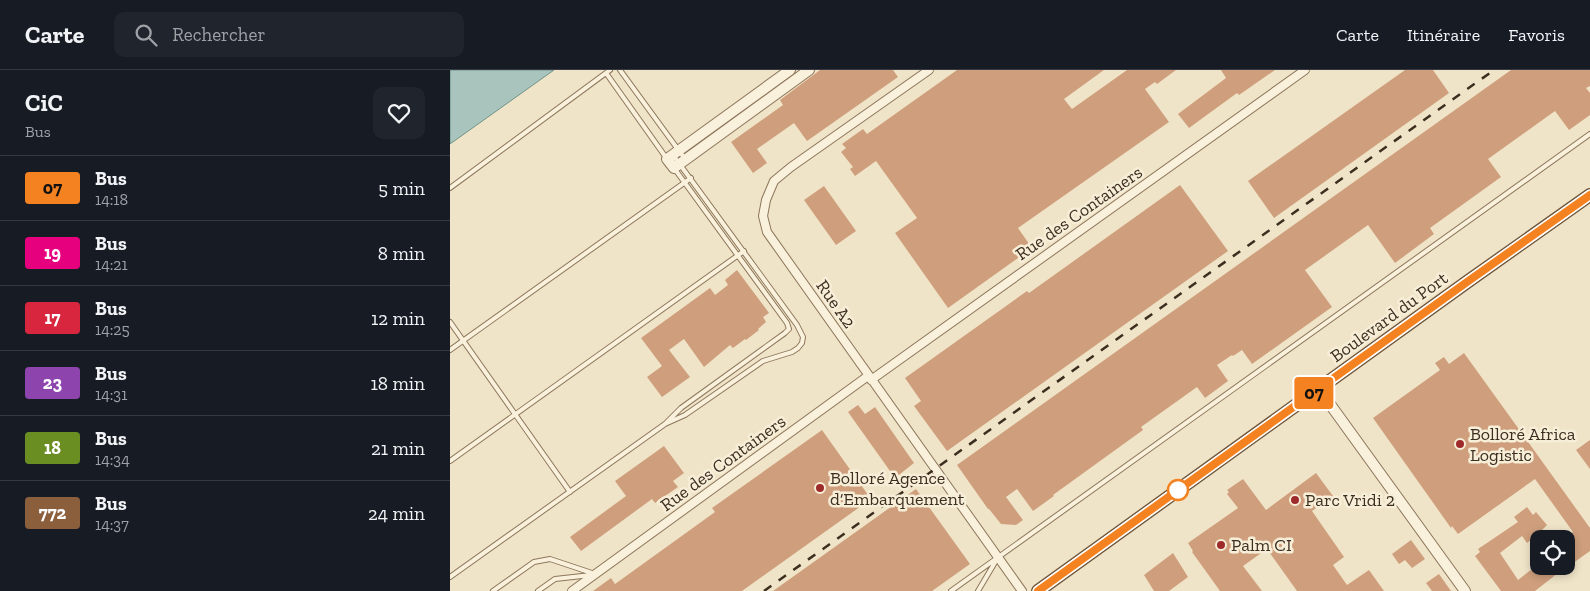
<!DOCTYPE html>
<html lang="fr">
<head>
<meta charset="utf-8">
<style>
	:root { --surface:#171b24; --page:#20242c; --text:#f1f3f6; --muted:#9ea1a6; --line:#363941 }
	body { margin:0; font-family:"Zilla Slab",serif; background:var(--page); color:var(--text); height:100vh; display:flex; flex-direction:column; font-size:19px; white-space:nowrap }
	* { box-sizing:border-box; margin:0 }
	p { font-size:16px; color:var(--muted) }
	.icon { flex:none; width:28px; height:28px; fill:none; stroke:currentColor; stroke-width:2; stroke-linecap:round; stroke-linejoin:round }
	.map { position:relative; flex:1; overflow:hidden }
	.sheet { display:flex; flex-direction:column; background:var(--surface); width:450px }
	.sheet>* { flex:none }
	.badge { padding:0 10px; border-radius:4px; font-size:18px; line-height:32px }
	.buttons { position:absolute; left:1080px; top:460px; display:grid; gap:10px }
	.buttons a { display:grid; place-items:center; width:45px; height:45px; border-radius:10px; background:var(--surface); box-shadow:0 2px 8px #0003; font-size:25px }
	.map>.badge { position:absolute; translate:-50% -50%; box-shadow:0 0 0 2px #fff }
	.round { display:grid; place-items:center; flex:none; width:52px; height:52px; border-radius:10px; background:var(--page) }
	.summary { display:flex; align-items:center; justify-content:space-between; height:85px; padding:0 25px }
	h1 { font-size:24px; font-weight:700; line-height:38px }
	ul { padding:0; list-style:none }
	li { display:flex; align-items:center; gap:15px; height:65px; padding:0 25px; border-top:1px solid var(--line) }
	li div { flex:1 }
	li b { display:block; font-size:19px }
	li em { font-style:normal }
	li .badge { min-width:55px; font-weight:700; text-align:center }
	header { display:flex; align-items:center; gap:30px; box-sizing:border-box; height:70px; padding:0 25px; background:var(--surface); border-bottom:1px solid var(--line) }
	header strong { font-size:24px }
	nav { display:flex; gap:28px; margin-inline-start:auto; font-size:18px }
	.search { width:350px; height:45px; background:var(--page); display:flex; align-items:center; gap:12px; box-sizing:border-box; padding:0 18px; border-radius:10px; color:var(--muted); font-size:19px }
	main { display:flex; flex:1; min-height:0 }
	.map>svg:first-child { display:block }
	.water { fill:#a9c4bc; stroke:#6f938a }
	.building { fill:#cf9f7d }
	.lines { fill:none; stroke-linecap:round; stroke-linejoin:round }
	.service-casing { stroke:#8d765c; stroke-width:6 }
	.minor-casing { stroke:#8d765c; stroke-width:10 }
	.tertiary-casing { stroke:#8d765c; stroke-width:12 }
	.secondary-casing { stroke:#6f573f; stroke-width:14 }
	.service { stroke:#faf1dc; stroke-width:4 }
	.minor { stroke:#faf1dc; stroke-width:8 }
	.tertiary { stroke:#faf1dc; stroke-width:10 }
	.secondary { stroke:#faf1dc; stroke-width:11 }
	.rail { stroke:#3d2e20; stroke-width:2.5; stroke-dasharray:9 9; stroke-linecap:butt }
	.line-casing { stroke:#fff; stroke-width:11 }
	.line { stroke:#f58220; stroke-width:8 }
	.poi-dot { fill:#9e2a2b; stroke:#f7eed8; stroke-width:2 }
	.stop-dot { fill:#fff; stroke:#f58220; stroke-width:2.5 }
	.labels { text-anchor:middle; stroke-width:5; stroke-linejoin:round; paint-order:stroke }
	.street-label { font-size:18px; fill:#3d2e20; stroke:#f7eed8 }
	.poi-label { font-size:18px; fill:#3d2e20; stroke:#f7eed8; text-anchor:start }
</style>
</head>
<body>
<header>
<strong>Carte</strong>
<div class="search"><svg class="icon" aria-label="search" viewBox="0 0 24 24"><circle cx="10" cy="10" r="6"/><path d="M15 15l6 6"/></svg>Rechercher</div>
<nav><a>Carte</a><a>Itinéraire</a><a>Favoris</a></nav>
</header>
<main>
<section class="sheet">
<div class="summary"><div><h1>CiC</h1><p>Bus</p></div><a class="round"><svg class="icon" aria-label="heart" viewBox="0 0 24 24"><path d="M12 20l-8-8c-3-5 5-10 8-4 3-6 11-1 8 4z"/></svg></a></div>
<ul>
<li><span class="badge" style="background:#f58220;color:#111">07</span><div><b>Bus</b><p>14:18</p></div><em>5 min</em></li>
<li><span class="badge" style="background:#e6007e;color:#fff">19</span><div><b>Bus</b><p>14:21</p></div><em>8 min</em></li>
<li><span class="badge" style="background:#d7263d;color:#fff">17</span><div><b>Bus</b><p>14:25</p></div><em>12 min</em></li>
<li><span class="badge" style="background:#8e44ad;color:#fff">23</span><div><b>Bus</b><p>14:31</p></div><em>18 min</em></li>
<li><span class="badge" style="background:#6b8e23;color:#fff">18</span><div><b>Bus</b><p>14:34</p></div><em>21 min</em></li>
<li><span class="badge" style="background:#8b5e3c;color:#fff">772</span><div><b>Bus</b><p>14:37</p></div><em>24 min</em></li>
</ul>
</section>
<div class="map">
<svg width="1140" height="521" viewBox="0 0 1140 521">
	<rect width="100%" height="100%" fill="#f0e4c8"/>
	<path class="water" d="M0,0H104L0,74Z"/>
	<path class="building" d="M370,0H443L448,7L357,71L344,53L307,79L317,93L303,103L281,72L333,35L330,30Z
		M507,0H654L614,29L622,39L677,0H726L707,14L705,12L695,19L719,52L568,158L582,178L498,238L445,163L467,148L426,91L405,106L400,99L403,97L391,82L396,78L392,74L413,59L417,64Z
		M771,0H825L789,25L787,23L739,58L728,44L776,8Z
		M955,0H983L999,23L824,148L798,111Z
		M1061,0H1140V16L1136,18L1140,23V45L1119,60L1105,41L1038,89L1051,107L980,158L984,164L945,193L918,155L855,200L882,237L802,294L792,280L783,286L782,285L767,295L778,311L755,328L747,317L691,357L693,360L603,425L604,426L583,441L567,419L556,427L573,450L566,455L551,454L539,439H538L507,395Z
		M730,115L778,181L497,381L464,336L471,331L455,308L577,221L579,223Z
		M374,116L406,161L386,175L354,130Z
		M287,200L319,243L313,247L316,252L308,259L309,260L296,270L295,269L283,278L280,275L254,297L234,269L219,280L240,307L212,327L197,307L212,296L191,268L260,218L265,225L278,215L275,210Z
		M1014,283L1140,458V481L1119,496L1116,492V467L1123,462L1085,409L1008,464L1002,456L1001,458L923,348L990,300L985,293L994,287L999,294Z
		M408,335L415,344L425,337L464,393L445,408L398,342Z
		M372,360L421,429L292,521H143L161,508L165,514L265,442L262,438Z
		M1140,370V399L1126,380Z
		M214,376L234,403L223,411L228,417L205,433L202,429L131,481L120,467L176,426L165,411Z
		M866,403L883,426L862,441L894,487L883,495L897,515L919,500L934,521H847L817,479L793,496L812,521H770L742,482L743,481L738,473L788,438L777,424L779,422L777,420L793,409L816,440Z
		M466,419L520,494L482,521H323Z
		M1077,437L1083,445L1086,442L1097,455L1088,464L1077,473L1072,466L1050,483L1068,510L1086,496H1117L1085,521H1051L1025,486L1030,482L1028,479L1068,452L1064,447Z
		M961,470L975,489L962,498L955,490L949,494L942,484Z
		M723,483L738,507L719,521H704L694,505Z
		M989,504L1001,521H982L976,513Z"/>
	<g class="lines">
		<g class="service-casing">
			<path id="service" d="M170,0L235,89
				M156,3L217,89
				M0,118L160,0
				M0,252L120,422
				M0,280L241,108
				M216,353L231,338L335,263L339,259L337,253L224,98
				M0,391L294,181
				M0,507L215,354L235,345L313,291L342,282L348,278L352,273L353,267L347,255L223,85
				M43,521L84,492L100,489L145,504
				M88,521L105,509L141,505
				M501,521L1140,64
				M528,521L547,489"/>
		</g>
		<g class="minor-casing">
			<path id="minor" d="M479,0L341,97L324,111L316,130L313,146L317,162L572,521
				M421,310L855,0
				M122,521L418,306"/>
		</g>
		<g class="tertiary-casing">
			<path id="tertiary" d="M340,0L217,89L224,98L359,0
				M869,319L1015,521"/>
		</g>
		<g class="secondary-casing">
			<path id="secondary" d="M588,521L1017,212L1140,125"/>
		</g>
		<use href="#service" class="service"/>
		<use href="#minor" class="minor"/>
		<use href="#tertiary" class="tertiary"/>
		<use href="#secondary" class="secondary"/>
		<path class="rail" d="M314,521L1044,0"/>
	</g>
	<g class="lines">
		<g class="line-casing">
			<path id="line" d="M588,521L1017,212L1140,125"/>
		</g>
		<use href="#line" class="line"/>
	</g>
	<g class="poi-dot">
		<circle cx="1010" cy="374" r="5"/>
		<circle cx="370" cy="418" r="5"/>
		<circle cx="845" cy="430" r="5"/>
		<circle cx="771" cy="475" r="5"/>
	</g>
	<circle class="stop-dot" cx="728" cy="420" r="10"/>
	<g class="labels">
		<g class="street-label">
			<text transform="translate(629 143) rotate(-35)" y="6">Rue des Containers</text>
			<text transform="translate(386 234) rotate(55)" y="6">Rue A2</text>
			<text transform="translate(939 247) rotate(-36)" y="6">Boulevard du Port</text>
			<text transform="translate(273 393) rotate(-36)" y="6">Rue des Containers</text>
		</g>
		<g class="poi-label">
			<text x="1020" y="370">Bolloré Africa<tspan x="1020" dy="21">Logistic</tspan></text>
			<text x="380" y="414">Bolloré Agence<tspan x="380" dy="21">d‘Embarquement</tspan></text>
			<text x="855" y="436">Parc Vridi 2</text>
			<text x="781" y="481">Palm CI</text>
		</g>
	</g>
</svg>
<div class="buttons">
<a><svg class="icon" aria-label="locate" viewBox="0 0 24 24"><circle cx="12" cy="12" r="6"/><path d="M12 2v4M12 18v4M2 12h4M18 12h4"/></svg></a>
</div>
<b class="badge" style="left:864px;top:323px;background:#f58220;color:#111">07</b>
</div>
</main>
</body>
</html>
